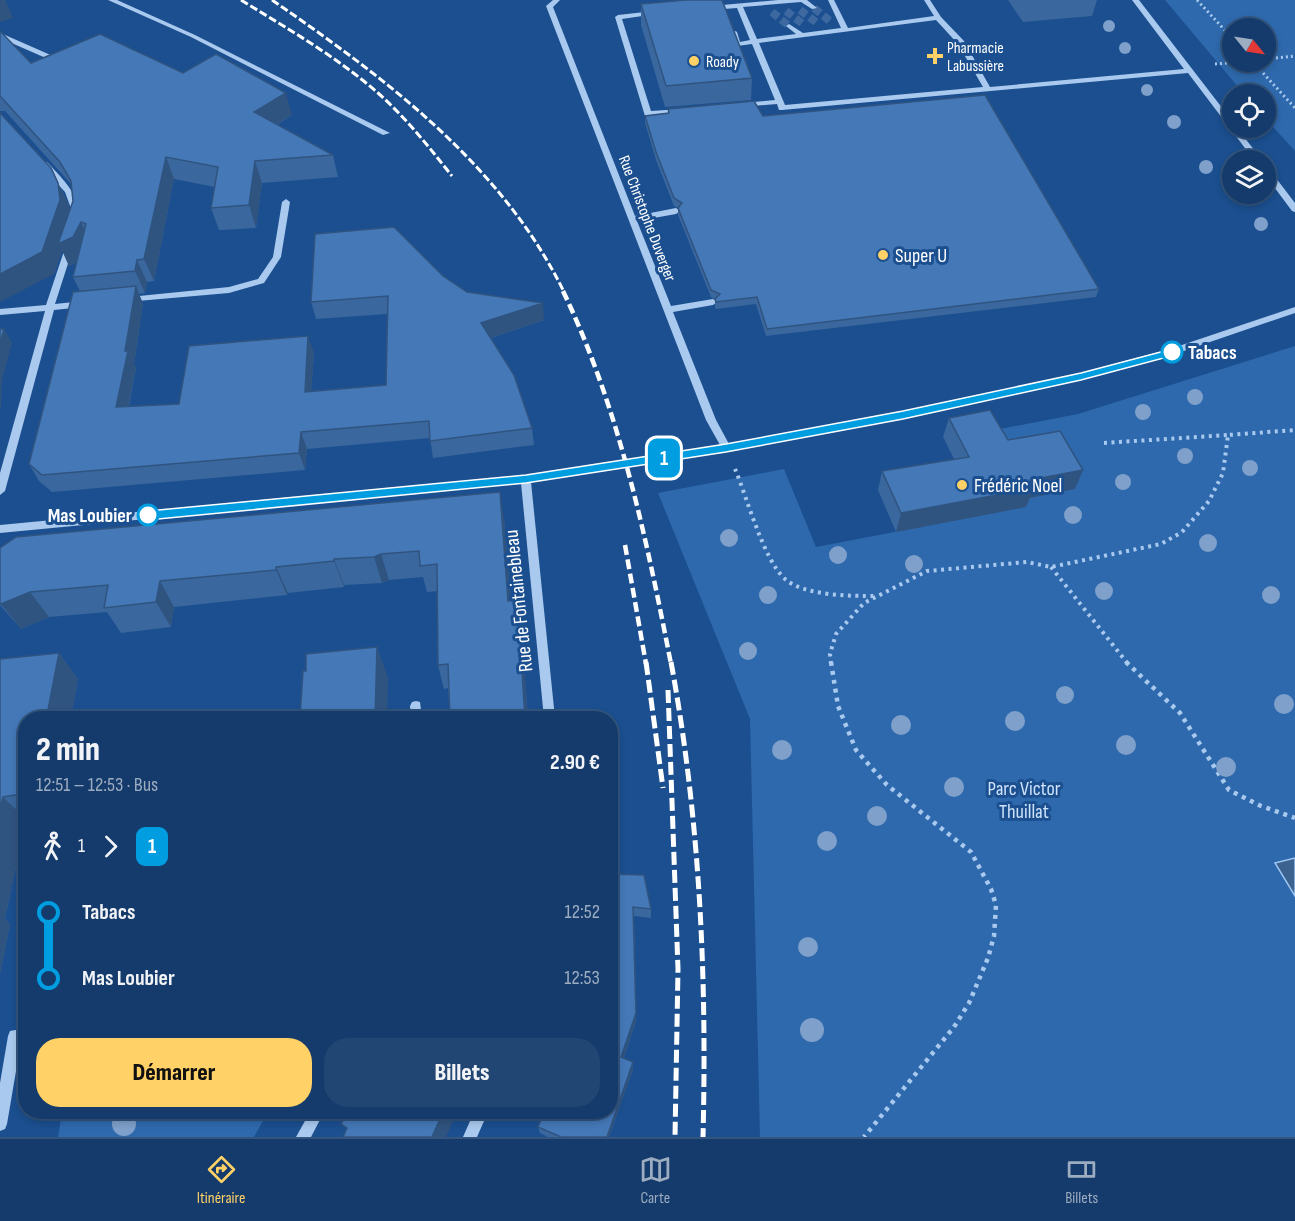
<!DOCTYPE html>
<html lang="fr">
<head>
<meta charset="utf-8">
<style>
	:root { --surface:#143b6b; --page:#214673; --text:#f1f3f6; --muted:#9dadc1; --line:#33557e; --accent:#ffd166 }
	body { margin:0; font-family:"Sofia Sans Condensed",sans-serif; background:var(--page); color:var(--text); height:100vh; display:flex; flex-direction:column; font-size:22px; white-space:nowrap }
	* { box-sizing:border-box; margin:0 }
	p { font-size:20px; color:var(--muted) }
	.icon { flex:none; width:33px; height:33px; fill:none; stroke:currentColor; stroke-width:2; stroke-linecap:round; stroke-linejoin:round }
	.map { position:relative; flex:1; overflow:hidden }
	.details { position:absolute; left:18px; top:711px; width:600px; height:408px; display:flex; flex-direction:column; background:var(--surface); border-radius:24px; box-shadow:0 3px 9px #0003,0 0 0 2px var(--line) }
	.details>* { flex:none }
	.badge { padding:0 12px; border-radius:9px; font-size:21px; line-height:39px }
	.needle { width:39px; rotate:120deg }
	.buttons { position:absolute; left:1222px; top:18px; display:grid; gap:12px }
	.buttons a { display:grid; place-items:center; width:54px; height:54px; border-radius:50%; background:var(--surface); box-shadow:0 3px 9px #0003,0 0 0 2px var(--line); font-size:30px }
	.map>.badge { position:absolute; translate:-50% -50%; box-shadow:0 0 0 3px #fff }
	.legs { display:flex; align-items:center; gap:9px; height:66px; padding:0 18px; font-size:20px }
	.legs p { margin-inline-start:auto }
	.overview { display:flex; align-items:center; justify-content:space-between; height:102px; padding:0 18px }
	h1 { font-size:33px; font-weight:800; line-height:45px }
	.primary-button { display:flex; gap:12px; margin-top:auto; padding:12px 18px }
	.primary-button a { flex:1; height:69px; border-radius:24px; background:var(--accent); color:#111; font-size:24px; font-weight:800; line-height:69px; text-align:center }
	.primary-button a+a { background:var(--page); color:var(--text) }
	ul { padding:0 18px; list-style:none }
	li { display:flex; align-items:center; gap:21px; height:66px; font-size:22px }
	li i { display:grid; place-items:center; width:9px; height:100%; margin:0 8px; background:currentColor }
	li i::after { content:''; width:15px; height:15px; margin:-8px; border:4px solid; border-radius:50%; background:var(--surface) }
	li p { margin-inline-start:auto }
	li:first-child i { background:linear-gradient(#0000 50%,currentColor 0) }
	li:last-child i { background:linear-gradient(currentColor 50%,#0000 0) }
	.tab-bar { display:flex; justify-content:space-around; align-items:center; height:84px; border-top:2px solid var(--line); background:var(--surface); font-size:16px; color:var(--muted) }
	.tab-bar a { display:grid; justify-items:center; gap:3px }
	.tab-bar .on { color:var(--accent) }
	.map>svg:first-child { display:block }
	.green { fill:#2e69ad; fill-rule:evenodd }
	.water { fill:#3c6290; stroke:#9cc4f0; stroke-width:1.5 }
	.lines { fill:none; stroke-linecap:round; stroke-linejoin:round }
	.minor-tunnel { stroke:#3d69a0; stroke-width:8; stroke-dasharray:8 4; stroke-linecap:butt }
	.path-far2 { stroke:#a9c9ee; stroke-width:3; stroke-dasharray:2 3; stroke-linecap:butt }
	.path-far1 { stroke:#a9c9ee; stroke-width:4; stroke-dasharray:3 4.5; stroke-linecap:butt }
	.path { stroke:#a9c9ee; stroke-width:4.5; stroke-dasharray:4 5; stroke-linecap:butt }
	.minor { fill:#a9c9ee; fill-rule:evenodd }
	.rail-far2 { stroke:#fff; stroke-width:3; stroke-dasharray:8 3; stroke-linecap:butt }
	.rail-far1 { stroke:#fff; stroke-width:4.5; stroke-dasharray:10 4.5; stroke-linecap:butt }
	.rail { stroke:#fff; stroke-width:5; stroke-dasharray:13 5; stroke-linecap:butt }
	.tree { fill:#7ea0ca }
	.wall { fill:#3a679d }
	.shaded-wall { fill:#305480 }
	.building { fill:#4478b7; stroke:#305480; stroke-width:1.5 }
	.line-1 { fill:#009de0; stroke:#fff; stroke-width:1.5 }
	.poi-dot { fill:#ffd166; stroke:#1b4f8f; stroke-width:2 }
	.stop-1-dot { fill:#fff; stroke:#009de0; stroke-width:3 }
	.labels { text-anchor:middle; stroke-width:6; stroke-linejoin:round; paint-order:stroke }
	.far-poi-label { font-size:16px; fill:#fff; stroke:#1b4f8f; text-anchor:start }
	.far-street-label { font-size:16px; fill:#fff; stroke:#1b4f8f }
	.poi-label { font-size:20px; fill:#fff; stroke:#1b4f8f; text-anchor:start }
	.stop-label { font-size:20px; font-weight:bold; fill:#fff; stroke:#1b4f8f; text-anchor:start }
	.street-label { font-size:20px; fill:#fff; stroke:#1b4f8f }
	.park-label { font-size:20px; fill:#cfe3fa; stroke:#1b4f8f }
</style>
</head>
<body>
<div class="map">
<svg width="1295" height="1137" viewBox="0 0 1295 1137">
	<rect width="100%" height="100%" fill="#1b4f8f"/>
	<path class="green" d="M1165,0H1295V151L1266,119V94H1244ZM1266,28V62H1233V28Z
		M1295,346V1137H760L750,719L658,493L784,469L816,547L1026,507L985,432L1078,414Z
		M62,1112H268L254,1137H58Z"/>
	<path class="water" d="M1295,858V896L1275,863Z"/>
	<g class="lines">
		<path class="minor-tunnel" d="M814,8L831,22
			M800,10L817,23
			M786,11L803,24
			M772,12L789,26"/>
		<path class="path-far2" d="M1197,0L1233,39
			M1266,59L1295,56
			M1253,62L1295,108
			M1215,64L1241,62"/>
		<path class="path-far1" d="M1104,443L1228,435
			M735,469C747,497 763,559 785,579C804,596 851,596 875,596
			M1051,567L1128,664
			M831,664L830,654L836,634L864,603L927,571L1027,562L1051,567L1161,544L1182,532L1209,501L1223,473L1228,435L1295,430"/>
		<path class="path" d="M831,662L838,706L856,750L887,785L971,852L991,889L996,905L994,936L988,958L969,1003L954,1027L864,1137
			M1126,662L1180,713L1229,790L1261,806L1295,818"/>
		<path class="minor" d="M108,0H117L195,35L390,133L383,135L191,37Z
			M553,0H560L553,7L635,216L676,208L680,211L676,214L637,221L671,306L713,299L717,302L713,305L673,312L716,420L729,444L903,412L1081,373L1170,349L1295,307V313L1175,354L1081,379L903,418L726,452L531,482L555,718H544L521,483L0,533V525L526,475L720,445L706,420L546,6Z
			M778,0H807L817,8L812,9L801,2L743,7L757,39L796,34L786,26L789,24L803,33L841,28L828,0H834L848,28L934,16L924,0H930L941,17L964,41L990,87L1184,69L1132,0H1139L1233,122V128H1237L1262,160H1254L1188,73L782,110H779L777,104L741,107L740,105L744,103L775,100L752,44L737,46L733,44L729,32L733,30L737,32L740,42L750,40L737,8L711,10L708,8L711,6ZM936,20L958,44L983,87L785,105L759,43Z
			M654,11L656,12V14L622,19L651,111L681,109H684V113L645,116L615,17L618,15Z
			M0,34L5,35L62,60L55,62L0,38Z
			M41,162H47C61,177 76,191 80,212L79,214H73L65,192L41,166Z
			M1266,169H1269L1295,203V212L1292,211L1266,176Z
			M286,199L290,202L281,257L264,283L229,293L126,302L125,300L129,297L229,287L258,279L273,257L282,202Z
			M70,242L74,245L55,304L83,301L87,304L83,307L54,310L5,491L0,495V473L45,311L0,315V309L46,305L66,245Z
			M416,701L420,702L422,718H411L410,706L412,702Z
			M26,1028V1042H21L7,1124L5,1129L0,1131V1083L8,1036L10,1031Z
			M310,1112H324L311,1137H296Z
			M474,1112H488L477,1137H463Z"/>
		<path class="rail-far2" d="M241,0C288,29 337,57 378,93C406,118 429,147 452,176
			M272,0C385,78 502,165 564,292"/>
		<path class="rail-far1" d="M563,291C619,408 646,536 671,664
			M625,545L646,664"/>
		<path class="rail" d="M646,662L663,788
			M671,662C700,819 707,978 703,1137
			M668,690L678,969L675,1137"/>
	</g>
	<g class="tree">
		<circle cx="1109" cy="26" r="6"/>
		<circle cx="1125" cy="48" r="6"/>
		<circle cx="1147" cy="90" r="6"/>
		<circle cx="1174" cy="122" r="7"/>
		<circle cx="1206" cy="167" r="7"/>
		<circle cx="1261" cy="224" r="7"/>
		<circle cx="1195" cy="397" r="8"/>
		<circle cx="1143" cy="412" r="8"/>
		<circle cx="1185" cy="456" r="8"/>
		<circle cx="1250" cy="468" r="8"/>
		<circle cx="1123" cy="482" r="8"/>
		<circle cx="1073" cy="515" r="9"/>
		<circle cx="729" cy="538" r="9"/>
		<circle cx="1208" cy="543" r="9"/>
		<circle cx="838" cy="555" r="9"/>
		<circle cx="914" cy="564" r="9"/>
		<circle cx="1104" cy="591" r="9"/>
		<circle cx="768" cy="595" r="9"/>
		<circle cx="1271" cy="595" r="9"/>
		<circle cx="748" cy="651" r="9"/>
		<circle cx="1065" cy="695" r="9"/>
		<circle cx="1284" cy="704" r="10"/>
		<circle cx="1015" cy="721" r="10"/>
		<circle cx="901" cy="725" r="10"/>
		<circle cx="1126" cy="745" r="10"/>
		<circle cx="782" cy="750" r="10"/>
		<circle cx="1226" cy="767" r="10"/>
		<circle cx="954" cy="787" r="10"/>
		<circle cx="877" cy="816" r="10"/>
		<circle cx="827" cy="841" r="10"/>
		<circle cx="808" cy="947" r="10"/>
		<circle cx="812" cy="1030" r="12"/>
		<circle cx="124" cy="1124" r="12"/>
	</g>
	<path class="wall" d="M1008,0H1097L1092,16L1023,22Z
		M641,4L752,78L751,100L665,107L641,25Z
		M0,31L31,63L183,73L292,115L277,125L333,155L338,177L262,183L256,228L219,230L211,208L215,187L174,179L154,281L147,282L145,293L139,294L143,304L134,364L136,368L129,407L179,404L314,353L311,391L386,385L387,314L316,319L311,302L443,276L467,292L544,320L491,338L532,428L534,445L433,458L430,438L307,449L305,470L52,492L39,481L29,464L80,291L73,277L77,262L69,266L62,250L54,274L58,183L69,205V211L73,201L71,184L5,111H0Z
		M668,109L763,116L1099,289L1096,297L766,336L756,304L716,309L715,307V300L711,297L678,215V208L674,206L656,160L645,123V116L668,113Z
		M949,418L1008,440L1075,489L1030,498L1026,507L896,532L878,490L882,471L954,459L943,437Z
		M504,519L511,601L527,639L530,663L524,664L528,718H450L448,688L444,689L438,665V591L427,592L423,577L389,580L382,583L344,585V587L288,593L287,595L174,607L171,627L121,633L107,612L49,617L21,629L0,605V548Z
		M59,653L78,679L71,718H26V820L5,919L10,924L0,974V659Z
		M610,874L651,909V918L634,916L636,1021L624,1058L633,1069L609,1137H548L540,1133L538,1127L610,1112Z"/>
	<path class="shaded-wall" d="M0,0H5L13,18L0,22Z
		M286,93L292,115L261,134L254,112Z
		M166,157L174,179L154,281L144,259Z
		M255,161L262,183L256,228L249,205Z
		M58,183L69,205L71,222H81L91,245L83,259L69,266L62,250L54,274L0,302V274Z
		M137,260L147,282L145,293L135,271Z
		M136,286L143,304L134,364L136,368L125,424L116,407Z
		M543,303L544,320L484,340L481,323Z
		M4,329L12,343L2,380L1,409L0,410V344Z
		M308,336L314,353L310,409L305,392Z
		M301,432L307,449L305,470L299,453Z
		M1083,470L1075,489L1030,498L1026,507L896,532L901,513L1030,480Z
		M500,492L504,519L513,626L508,601Z
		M381,554L389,580L382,583L374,557Z
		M334,559L344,585V587L334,561Z
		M276,567L288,593L287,595L276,570Z
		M160,581L174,607L171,627L156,602Z
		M30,592L49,617L21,629L1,604Z
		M520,640L524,664L528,718H525Z
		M377,647L388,678L387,718H375Z
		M59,653L78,679L71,718H51L48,710Z
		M23,784L26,787V799L21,794Z
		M3,797L26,819L5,919L10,924L0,974V809Z
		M633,907L636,1021L622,1064L621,1057Z
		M633,1062V1069L609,1137H607Z
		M443,1112H457L446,1137H432Z"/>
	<path class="building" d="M686,0H722L752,78L666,86L641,4Z
		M0,31L31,63L100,34L183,73L216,54L286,93L254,112L333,155L255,161L249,205L211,208L218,167L166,157L144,259L137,260L135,271L73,277L86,224L81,222L73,237L58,244L73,201L71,181L60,162L0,96Z
		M985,95L1099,289L767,329L757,297L716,302L715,299L720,294L711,290L678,208L682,203L674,198L656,152L645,116L669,113L668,109L754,101L763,116Z
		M0,113L51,168L58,183L60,200L42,252L0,274Z
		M394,227L443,276L467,292L543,303L481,323L514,375L532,428L430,441L429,421L301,432L299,453L42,475L29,464L73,292L136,286L125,351H128L116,407L179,404L189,346L308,336L305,392L386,385L388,296L311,302L315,234Z
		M0,329H4L0,344Z
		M990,410L1008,440L1060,431L1083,470L1030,480L1034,488L901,513L882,471L969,457L949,418Z
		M500,492L508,601L517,600L527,639L520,640L525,718H450L448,664L438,665L437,564L420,566L419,551L381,554L374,557L334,559V561L276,567V570L160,581L156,602L104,608L108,585L30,592L1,604L0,603V548L16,537Z
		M377,647L375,718H300L303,671H306V654Z
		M59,653L48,710L53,709L51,718H26V784H23L21,794L3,797L0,809V659Z
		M610,874L644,875L651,909L633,907L636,1013L621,1057L633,1062L607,1137H561L538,1127L544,1112H610Z
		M348,1112H443L432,1137H343L347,1128L341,1124Z"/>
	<path class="line-1" d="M1172,349L1175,350V355L1081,380L903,419L726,452L526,483L148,520L142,515L148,511L526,475L726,444L903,411L1081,373Z"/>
	<g class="poi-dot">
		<path d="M932 47h6v6h6v6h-6v6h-6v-6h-6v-6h6z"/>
		<circle cx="694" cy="61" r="6"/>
		<circle cx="883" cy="255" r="6"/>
		<circle cx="962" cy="485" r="6"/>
	</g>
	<g class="stop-1-dot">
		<circle cx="1172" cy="352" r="10"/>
		<circle cx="148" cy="515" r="10"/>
	</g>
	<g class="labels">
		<g class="far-poi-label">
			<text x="947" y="53">Pharmacie<tspan x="947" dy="18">Labussière</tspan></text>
			<text x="706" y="67">Roady</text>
		</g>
		<g class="far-street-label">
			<text transform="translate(648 218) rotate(69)" y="6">Rue Christophe Duverger</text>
		</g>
		<g class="poi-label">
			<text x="895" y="262">Super U</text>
			<text x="974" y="492">Frédéric Noel</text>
		</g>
		<g class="stop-label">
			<text x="1188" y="359">Tabacs</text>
			<text x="132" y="522" text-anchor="end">Mas Loubier</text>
		</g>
		<g class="street-label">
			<text transform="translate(518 601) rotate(-96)" y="7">Rue de Fontainebleau</text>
		</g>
		<g class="park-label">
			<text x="1024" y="795">Parc Victor<tspan x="1024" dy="23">Thuillat</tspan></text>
		</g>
	</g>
</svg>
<div class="buttons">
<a><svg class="needle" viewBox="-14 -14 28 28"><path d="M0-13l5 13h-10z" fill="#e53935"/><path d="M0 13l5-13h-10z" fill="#9dadc1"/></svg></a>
<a><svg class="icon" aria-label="locate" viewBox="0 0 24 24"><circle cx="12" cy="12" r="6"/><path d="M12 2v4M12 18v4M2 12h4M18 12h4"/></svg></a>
<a><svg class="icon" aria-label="layers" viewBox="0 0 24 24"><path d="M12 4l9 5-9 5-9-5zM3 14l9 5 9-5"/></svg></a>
</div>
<b class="badge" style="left:664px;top:458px;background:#009de0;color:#fff">1</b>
<section class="details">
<div class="overview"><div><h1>2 min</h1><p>12:51 – 12:53 · Bus</p></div><b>2.90 €</b></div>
<div class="legs"><svg class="icon" aria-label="walk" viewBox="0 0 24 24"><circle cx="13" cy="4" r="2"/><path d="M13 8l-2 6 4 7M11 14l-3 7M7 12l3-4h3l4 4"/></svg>1<svg class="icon" aria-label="forward" viewBox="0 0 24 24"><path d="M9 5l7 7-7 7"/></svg><b class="badge" style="background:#009de0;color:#fff">1</b></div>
<ul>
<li><i style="color:#009de0"></i><b>Tabacs</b><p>12:52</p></li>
<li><i style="color:#009de0"></i><b>Mas Loubier</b><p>12:53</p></li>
</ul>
<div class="primary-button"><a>Démarrer</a><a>Billets</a></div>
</section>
</div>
<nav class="tab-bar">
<a class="on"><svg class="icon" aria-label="directions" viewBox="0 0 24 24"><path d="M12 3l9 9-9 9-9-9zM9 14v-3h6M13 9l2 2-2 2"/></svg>Itinéraire</a>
<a><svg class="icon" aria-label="map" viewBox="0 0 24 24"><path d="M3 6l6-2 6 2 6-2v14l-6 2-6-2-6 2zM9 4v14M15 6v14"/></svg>Carte</a>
<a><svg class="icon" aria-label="tickets" viewBox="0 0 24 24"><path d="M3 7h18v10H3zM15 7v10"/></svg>Billets</a>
</nav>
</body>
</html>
